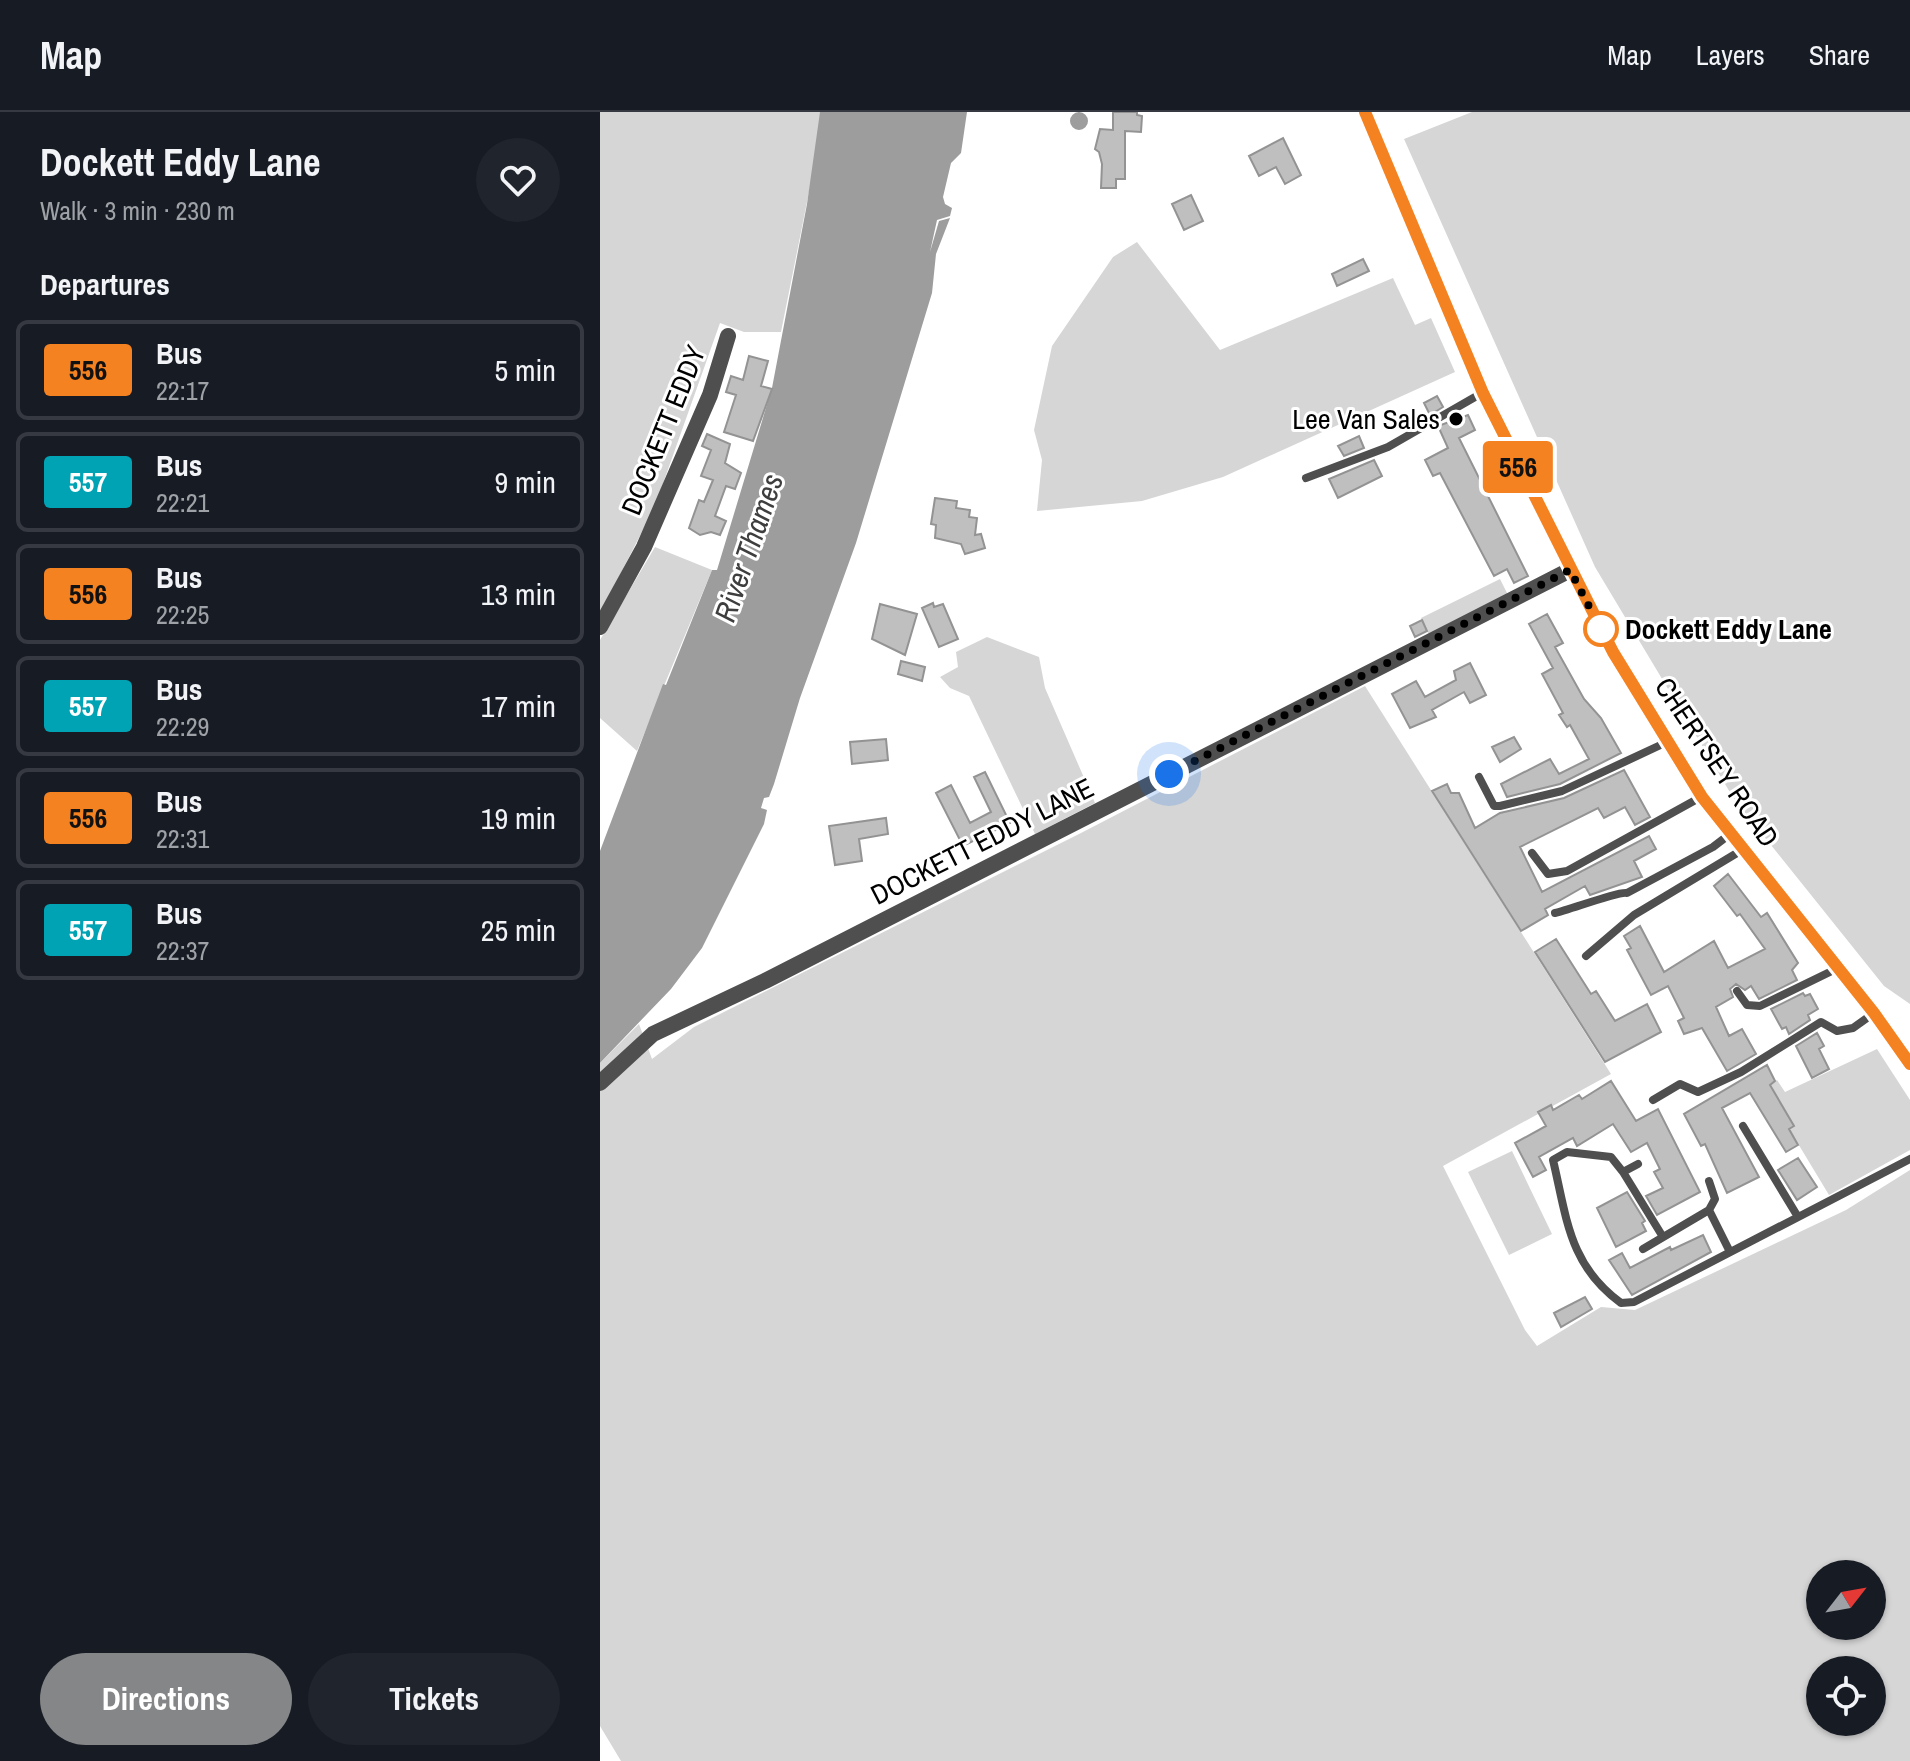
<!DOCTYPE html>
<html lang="en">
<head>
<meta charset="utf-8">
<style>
	:root { --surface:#171b24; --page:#20242c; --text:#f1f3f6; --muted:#9ea1a6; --line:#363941; --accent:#858687 }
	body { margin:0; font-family:"Archivo Narrow",sans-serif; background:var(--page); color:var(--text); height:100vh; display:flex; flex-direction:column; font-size:30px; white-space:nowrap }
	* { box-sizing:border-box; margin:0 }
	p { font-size:26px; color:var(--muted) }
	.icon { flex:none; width:44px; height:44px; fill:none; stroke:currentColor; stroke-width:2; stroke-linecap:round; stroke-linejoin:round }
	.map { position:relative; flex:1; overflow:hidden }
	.side { display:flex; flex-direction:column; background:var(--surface); width:600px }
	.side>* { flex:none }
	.badge { padding:0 16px; border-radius:6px; font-size:28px; line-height:52px }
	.needle { width:52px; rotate:59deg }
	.controls { position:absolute; left:1206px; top:1448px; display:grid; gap:16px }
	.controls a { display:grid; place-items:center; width:80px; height:80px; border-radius:50%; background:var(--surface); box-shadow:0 2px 6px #0004; font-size:40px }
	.you { position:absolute; width:40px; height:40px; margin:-20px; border:6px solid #fff; border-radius:50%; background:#1a73e8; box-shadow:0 0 0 12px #1a73e833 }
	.map>.badge { position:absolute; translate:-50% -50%; box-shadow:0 0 0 4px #fff }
	h2 { padding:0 40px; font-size:30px; line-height:72px }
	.round { display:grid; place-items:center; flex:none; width:84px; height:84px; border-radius:42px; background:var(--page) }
	.summary { display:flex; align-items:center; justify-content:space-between; height:136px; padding:0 40px }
	h1 { font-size:38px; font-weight:700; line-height:60px }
	.button { display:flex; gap:16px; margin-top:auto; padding:16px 40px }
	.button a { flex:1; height:92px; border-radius:48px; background:var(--accent); color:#fff; font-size:32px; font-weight:700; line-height:92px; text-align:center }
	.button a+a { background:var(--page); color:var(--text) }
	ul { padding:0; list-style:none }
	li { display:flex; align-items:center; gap:24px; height:100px; margin:0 16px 12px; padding:0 24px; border:4px solid var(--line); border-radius:12px }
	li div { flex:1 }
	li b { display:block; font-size:30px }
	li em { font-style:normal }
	li .badge { min-width:88px; font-weight:700; text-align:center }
	header { display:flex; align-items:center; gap:48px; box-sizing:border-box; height:112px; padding:0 40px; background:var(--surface); border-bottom:2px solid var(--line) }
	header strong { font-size:38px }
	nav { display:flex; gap:44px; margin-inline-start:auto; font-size:28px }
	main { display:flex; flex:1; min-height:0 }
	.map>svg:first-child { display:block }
	.green { fill:#d6d6d6; fill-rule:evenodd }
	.water { fill:#9d9d9d }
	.building { fill:#bfbfbf; stroke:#939393; stroke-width:2 }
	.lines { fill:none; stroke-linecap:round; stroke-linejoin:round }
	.service { stroke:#4f4f4f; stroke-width:8 }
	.minor { stroke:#4f4f4f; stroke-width:16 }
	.secondary { stroke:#1c1c1c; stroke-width:16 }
	.line-casing { stroke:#fff; stroke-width:18 }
	.line { stroke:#f58220; stroke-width:12 }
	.walk { stroke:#000; stroke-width:8; stroke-dasharray:0 14.4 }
	.poi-dot { fill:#000; stroke:#fff; stroke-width:3 }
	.stop-dot { fill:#fff; stroke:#f58220; stroke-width:4 }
	.labels { text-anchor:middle; stroke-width:6; stroke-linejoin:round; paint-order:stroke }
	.poi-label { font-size:28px; fill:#000; stroke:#fff; text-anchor:end }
	.street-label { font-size:28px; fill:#000; stroke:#fff }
	.stop-label { font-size:28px; font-weight:bold; fill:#000; stroke:#fff; text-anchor:start }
	.water-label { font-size:30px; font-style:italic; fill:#3e3e3e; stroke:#fff }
</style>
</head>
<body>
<header>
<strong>Map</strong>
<nav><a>Map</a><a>Layers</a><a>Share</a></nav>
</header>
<main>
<section class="side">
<div class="summary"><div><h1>Dockett Eddy Lane</h1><p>Walk · 3 min · 230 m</p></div><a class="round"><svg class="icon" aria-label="heart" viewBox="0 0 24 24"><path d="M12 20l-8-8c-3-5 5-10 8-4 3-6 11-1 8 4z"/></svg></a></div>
<h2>Departures</h2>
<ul>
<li><span class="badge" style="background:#f58220;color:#111">556</span><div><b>Bus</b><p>22:17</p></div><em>5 min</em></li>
<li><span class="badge" style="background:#00a3b4;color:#fff">557</span><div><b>Bus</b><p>22:21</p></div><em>9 min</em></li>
<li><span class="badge" style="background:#f58220;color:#111">556</span><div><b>Bus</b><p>22:25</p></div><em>13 min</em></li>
<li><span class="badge" style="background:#00a3b4;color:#fff">557</span><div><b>Bus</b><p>22:29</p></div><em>17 min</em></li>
<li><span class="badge" style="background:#f58220;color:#111">556</span><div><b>Bus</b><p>22:31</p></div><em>19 min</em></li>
<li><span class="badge" style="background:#00a3b4;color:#fff">557</span><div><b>Bus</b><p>22:37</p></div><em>25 min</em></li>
</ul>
<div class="button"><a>Directions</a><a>Tickets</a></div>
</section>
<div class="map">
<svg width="1310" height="1649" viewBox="0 0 1310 1649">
	<rect width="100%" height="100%" fill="#fff"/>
	<path class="green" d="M0,0H225L181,220H144L120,211L55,394L0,502Z
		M872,0H1310V892L1284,874L1134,687L995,455L804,27Z
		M537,130L620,238L793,166L815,213L831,206L855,260L623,365L542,389L437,399L442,348L434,318L452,234L513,145Z
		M55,435L112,458L37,639L0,606V528Z
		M900,467L908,483L830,525L821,506Z
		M387,525L439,545L445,576L495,691L435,722L369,584L350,576L340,565L358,555L356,540Z
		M765,574L1011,962L843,1054L925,1218L937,1234L1001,1195L1035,1198L1246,1098L1310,1058V1649H21L0,1614V951L39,912L52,947L94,915L481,721ZM1220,1462H1272V1514H1220ZM1220,1558H1272V1610H1220Z
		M1277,937L1310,988V1038L1229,1083L1194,1025L1190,1027L1185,1019L1194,1014L1170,973L1177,968L1185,980Z
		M912,1039L952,1122L909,1143L868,1060Z"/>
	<path class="water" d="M470 9a9 9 0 1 1 18 0a9 9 0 1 1-18 0Z
		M220,0H367L361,41L351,51L343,85L345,92L352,96L350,104L337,108L330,140L339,109L350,106L336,142L332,181L256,431L200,586L174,672L169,685L164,686L161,696L167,698L164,712L102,836L71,877L0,951V739L63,572L66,573L112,458H117L172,276L207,92Z"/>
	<path class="building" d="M513,0H537V3L542,4L541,20L525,19V67H516V76H501L502,52L499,40L495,37L500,17L513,18Z
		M683,26L701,63L685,72L676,55L659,64L649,44Z
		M591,83L603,109L584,118L572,92Z
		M763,147L769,159L737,174L732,162Z
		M149,244L168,249L161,274L172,277L153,329L124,320L136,283L126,280L131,264L143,268Z
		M837,284L843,295L830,303L824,291Z
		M868,303L875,318L859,326L928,464L914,471L907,457L894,464L840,361L833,364L825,348L848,336L838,314Z
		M107,322L130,332L125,351L141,361L135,377L126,374L115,404L126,409L120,423L111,420L100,423L89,416L99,388L104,390L113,368L101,364L111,338L102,334Z
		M759,324L764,336L744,344L738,334Z
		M774,348L782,364L738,386L729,367Z
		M335,386L357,389L356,396L370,398L369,405L377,406L375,423L381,422L385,436L365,442L361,432L335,426L336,413L331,412Z
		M333,491L334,495L343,492L358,527L339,535L322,496Z
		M280,492L317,502L305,543L272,527Z
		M947,502L963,531L955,535L984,587L1001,606L1021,641L960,672L907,685L901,672L950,647L959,662L989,647L970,613L967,615L959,603L963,601L942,562L953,556L929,512Z
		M822,508L827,519L815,525L810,514Z
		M301,549L325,555L322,569L298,562Z
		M870,551L886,583L870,591L864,580L832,598L836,605L810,616L792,582L816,569L825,585L856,568L854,559Z
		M914,625L921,637L900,650L892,635Z
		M286,627L288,648L252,652L250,630Z
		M1024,658L1050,705L1035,713L1025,695L1004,706L998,696L920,735L942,780L1049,724L1056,737L1034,749L1042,765L990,783L985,774L945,797L948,803L921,819L832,679L847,672L851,681H859L875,716L900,701L964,686Z
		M385,660L410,711L363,734L336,681L351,673L370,711L391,700L374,665Z
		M286,706L288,722L259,727L262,749L235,753L229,714Z
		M1128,762L1161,805L1167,801L1198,851L1192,858L1197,868L1159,887L1151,874L1145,878L1136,872L1130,877L1133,885L1116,895L1129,924L1142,917L1156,942L1127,959L1102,916L1084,922L1078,909L1084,906L1068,874L1051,883L1027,838L1031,836L1024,824L1040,814L1064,860L1114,829L1128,856L1165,837L1140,802L1137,804L1114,774Z
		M956,827L991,882L996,879L1015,909L1047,892L1061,920L1005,950L935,840Z
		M1203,881L1205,884L1210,882L1218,897L1208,903L1210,908L1189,922L1186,915L1182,917L1171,897Z
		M1217,921L1224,934L1219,937L1229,957L1212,966L1196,934Z
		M1167,953L1175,969L1170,973L1194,1014L1189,1017L1198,1033L1186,1040L1150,981L1122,996L1159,1065L1127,1081L1105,1032L1101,1034L1084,1002Z
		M1011,969L1036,1009L1058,997L1100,1080L1057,1103L1046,1084L1063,1076L1054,1060L1060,1057L1047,1031L1031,1040L1013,1012L977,1034L973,1026L939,1045L946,1058L933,1065L915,1031L946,1014L938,1000L951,993L953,998L979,983L982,987Z
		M1198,1046L1217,1075L1197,1088L1178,1058Z
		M1027,1080L1045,1109L1042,1111L1046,1119L1016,1135L997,1096Z
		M1103,1123L1111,1140L1032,1183L1009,1148L1022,1141L1030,1156L1070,1135L1071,1138Z
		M985,1185L992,1197L961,1215L954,1201Z"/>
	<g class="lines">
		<path class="service" d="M706,366L788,335L882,281
			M879,665L894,694H900L962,679L1067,630
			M932,741L948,762L967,759L1101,685
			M955,801C969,798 1019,779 1027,781L1113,735L1130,722
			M986,844L1034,803L1142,738
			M1137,879L1147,893L1160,894L1236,857
			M1053,988L1080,972L1098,980L1141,960L1221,910L1237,919L1253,916L1274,901
			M1143,1014L1198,1105
			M1038,1052L1023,1060L1011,1045L967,1040L953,1048C967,1107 969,1153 1021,1191L1034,1190L1310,1047
			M1023,1060L1063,1125
			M1109,1098L1115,1087L1109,1069
			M1043,1137L1109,1098L1130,1140"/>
		<path class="minor" d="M0,515L44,435L110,283L128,224
			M0,971L53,922L165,869L970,458"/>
		<path class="secondary" d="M765,0L883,281L1013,540L1102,685L1274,901L1310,952"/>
	</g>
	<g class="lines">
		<g class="line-casing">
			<path id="line" d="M765,0L883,281L1013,540L1102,685L1274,901L1310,952"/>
		</g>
		<use href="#line" class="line"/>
		<path class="walk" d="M569,662L970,458L1003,521L1001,517"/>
	</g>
	<circle class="poi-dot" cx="856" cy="307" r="8"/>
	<circle class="stop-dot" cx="1001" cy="517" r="16"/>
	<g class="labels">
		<g class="poi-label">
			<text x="840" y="317">Lee Van Sales</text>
		</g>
		<g class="street-label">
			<text transform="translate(63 318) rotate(-68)" y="10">DOCKETT EDDY</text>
			<text transform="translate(1117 650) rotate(56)" y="10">CHERTSEY ROAD</text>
			<text transform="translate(382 729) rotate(-27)" y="10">DOCKETT EDDY LANE</text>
		</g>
		<g class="stop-label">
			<text x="1025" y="527">Dockett Eddy Lane</text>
		</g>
		<g class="water-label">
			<text transform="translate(149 436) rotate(-71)" y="10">River Thames</text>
		</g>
	</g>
</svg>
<div class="controls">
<a><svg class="needle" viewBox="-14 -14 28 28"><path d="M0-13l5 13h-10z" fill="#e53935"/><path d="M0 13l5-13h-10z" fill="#9ea1a6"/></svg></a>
<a><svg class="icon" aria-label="locate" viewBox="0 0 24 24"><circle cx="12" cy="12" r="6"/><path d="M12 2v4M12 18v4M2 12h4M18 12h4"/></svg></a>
</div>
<div class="you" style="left:569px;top:662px"></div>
<b class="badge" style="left:918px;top:355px;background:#f58220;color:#111">556</b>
</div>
</main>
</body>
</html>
